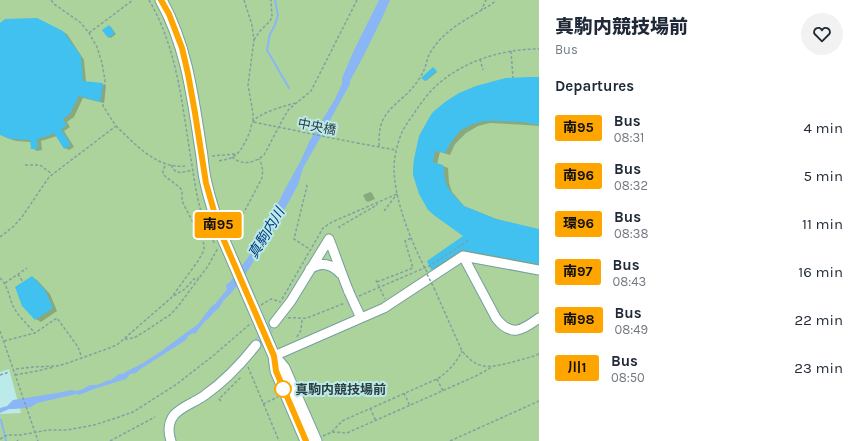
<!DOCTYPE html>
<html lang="en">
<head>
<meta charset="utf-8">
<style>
	:root { --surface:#fff; --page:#f2f2f3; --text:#1f2937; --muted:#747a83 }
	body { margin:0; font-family:Karla,"Noto Sans JP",sans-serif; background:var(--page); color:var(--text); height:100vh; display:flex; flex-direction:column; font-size:15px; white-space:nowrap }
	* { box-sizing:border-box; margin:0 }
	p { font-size:13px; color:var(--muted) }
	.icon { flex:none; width:22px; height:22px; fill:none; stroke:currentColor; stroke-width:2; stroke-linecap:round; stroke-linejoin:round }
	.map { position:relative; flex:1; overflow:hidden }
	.details { display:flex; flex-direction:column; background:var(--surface); width:320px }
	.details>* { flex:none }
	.badge { padding:0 8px; border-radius:3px; font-size:14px; line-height:26px }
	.map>.badge { position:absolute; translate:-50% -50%; box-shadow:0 0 0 2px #fff }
	h2 { padding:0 16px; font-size:15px; line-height:36px }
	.round { display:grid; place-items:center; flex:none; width:42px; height:42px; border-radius:21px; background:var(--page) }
	.headline { display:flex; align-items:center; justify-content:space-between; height:68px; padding:0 16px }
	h1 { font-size:19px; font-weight:800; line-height:30px }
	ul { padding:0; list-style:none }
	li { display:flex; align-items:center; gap:12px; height:48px; padding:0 16px }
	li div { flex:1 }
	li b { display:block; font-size:15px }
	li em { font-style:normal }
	li .badge { min-width:44px; font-weight:700; text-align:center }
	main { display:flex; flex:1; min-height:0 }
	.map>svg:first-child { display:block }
	.green { fill:#acd39b }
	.water { fill:#8ab6f5 }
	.shadow { fill:#0003 }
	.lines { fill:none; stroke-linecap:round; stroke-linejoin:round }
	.stream { stroke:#8ab6f5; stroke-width:2 }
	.building { fill:#40c1f0 }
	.minor-tunnel { stroke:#9fc7c7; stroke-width:9; stroke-dasharray:9 4.5; stroke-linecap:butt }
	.minor-casing { stroke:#749f9f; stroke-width:11 }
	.major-casing { stroke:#749f9f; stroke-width:13 }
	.path { stroke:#80a1a2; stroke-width:1.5; stroke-dasharray:3 2; stroke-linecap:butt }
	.minor { stroke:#fff; stroke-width:9 }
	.major { stroke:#fff; stroke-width:11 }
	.minor-bridge-casing { stroke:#749f9f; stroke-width:11; stroke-linecap:butt }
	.path-bridge { stroke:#80a1a2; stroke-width:1.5; stroke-dasharray:3 2; stroke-linecap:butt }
	.minor-bridge { stroke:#fff; stroke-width:9 }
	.line-casing { stroke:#fff; stroke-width:9 }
	.line { stroke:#ffa500; stroke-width:6 }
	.stop-dot { fill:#fff; stroke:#ffa500; stroke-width:2 }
	.labels { text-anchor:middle; stroke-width:4; stroke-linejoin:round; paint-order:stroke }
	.street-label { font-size:13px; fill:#2d3f40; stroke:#bce9e9 }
	.stop-label { font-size:13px; font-weight:bold; fill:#2d3f40; stroke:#bce9e9; text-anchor:start }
	.water-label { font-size:14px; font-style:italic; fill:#013a7d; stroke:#bce9e9 }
</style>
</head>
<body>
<main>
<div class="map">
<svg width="539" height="441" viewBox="0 0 539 441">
	<rect width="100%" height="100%" fill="#bce9e9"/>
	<path class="green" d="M0,0H539V441H0V414L21,413L9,369L0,372Z"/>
	<path class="water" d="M379,0H390L384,14L365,53L350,81V84L319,140L303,168L298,185L277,223L268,242L262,250L258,253L249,269L233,291L223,301L219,308L214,312L210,317L204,322L195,334L193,333L188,336L186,340L139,370L136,373L130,374L126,379L94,389L79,395L76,394L37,403L31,407L15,409H9L0,413V408L7,406L13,400L57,393L72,390L74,391L81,390L90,385H97L109,380H111L119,374H122L143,363L160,352L198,324L210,308L216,303L227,289L226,285L230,282L260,241L267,228L272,216L284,191L301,160L309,142L335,99L342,84V78L355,48Z"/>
	<path class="shadow" d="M0,24L63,32L67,34L84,60L86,82L102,84L106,86L104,103L83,98L74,117L67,122L70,127L64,131L74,147L69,150L65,148L57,136L41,141L42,150L37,151L32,148L31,142L16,141L7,138L0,134Z
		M109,26L111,27L116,34L111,38L109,37Z
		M434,69L437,72L426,81L423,78Z
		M539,78V126L527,125L490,123L478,126L466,133L455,144L450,155L440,152L437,164L443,166L448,168L449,183L452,192L464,206L496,219L539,230V265L468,252L465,253L437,272L432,269L465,236L415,159Z
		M370,192L372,193L375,199L368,202L366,201L363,195Z
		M32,277L37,280L50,294L57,311L41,322L36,319Z"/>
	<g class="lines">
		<path class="stream" d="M275,0L278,15L275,25L270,34L267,50L289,88
			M0,420H1L6,441"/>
	</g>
	<path class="building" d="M37,18L63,31L81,56L83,81L103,83L100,102L79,96L69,115L63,119L67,125L61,129L71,145L64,149L54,133L48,136L37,139L38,149H31L30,140L11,139L0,135V23L5,19Z
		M109,25L115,33L108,38L102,30Z
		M433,67L437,71L425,81L421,78Z
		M529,77H539V125L522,122L495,121H484L473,124L461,130L455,137L451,142L445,153L435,151L433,162L443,165L445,180L448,188L455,197L464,206L496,219L539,229V264L463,250L460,251L431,270L427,261L463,236L435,216L428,210L419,194L413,175V169L414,159L419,136L429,118L433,112L445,102L459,93L476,86L498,80L506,78Z
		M32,276L45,290L53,308L35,320L22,306L15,287Z"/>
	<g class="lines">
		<path class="minor-tunnel" d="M256,345L274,323"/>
		<g class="minor-casing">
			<path id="minor" d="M329,239C336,257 342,275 349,292
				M463,256L496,318C511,338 523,330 539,318
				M310,269C321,261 332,264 341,274
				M354,303L361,318
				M274,323L291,301L329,239
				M274,356L384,308L463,256L539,270
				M171,441C168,432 168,423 174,415C182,406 196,402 205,395C225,381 241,364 256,345"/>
		</g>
		<g class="major-casing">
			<path id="major" d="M161,0C187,46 193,99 201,150C203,161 203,172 206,183C210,201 216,219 222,236L274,356L284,368L316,441
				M274,356L276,371L306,441"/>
		</g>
		<path class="path" d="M149,0C179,52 182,108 192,165C196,191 200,220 215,244
			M244,0L252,25L254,40L248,85L253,113V122L273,126
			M481,11L486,0
			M89,33L133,0
			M254,40L260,31L270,21L272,17L271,0
			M511,51L513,78
			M480,59L483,70
			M116,126C135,144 157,169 185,166
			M357,143L396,150
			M379,146C379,138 379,129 382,122C388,107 405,98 414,86C418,81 422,75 424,70C427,63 427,56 432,50C446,28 471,17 492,4L496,0
			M212,156L236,154
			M232,157C242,166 254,163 264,155L284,117L289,109L311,91L357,0
			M219,161C222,160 225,160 228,159C240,156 246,141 250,131C251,128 251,124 253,122C258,113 285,106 295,103
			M25,165H40L52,174
			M171,165C176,176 182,172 193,170
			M306,185L307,186L294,239L311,250
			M384,211L397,194
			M340,228L339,227L377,205L376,202
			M0,237L14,226L22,217L49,177L116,126L103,106L105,80L102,63L97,47L89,33L81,23L54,4L51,0
			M231,237L262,178C263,171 263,166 259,159
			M427,272C412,244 394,200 394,168C394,157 398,140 403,130C406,125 409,120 413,115C420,104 428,93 438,84C466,60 503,49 539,49
			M18,274L23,282
			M0,278C8,285 9,297 13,306C18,316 27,324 35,333
			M376,280L385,299
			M377,282L413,268L405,241L411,238
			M5,283L27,268
			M434,288L462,351C478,370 487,368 509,363C519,360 529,358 539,354
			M174,296L180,292L185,289L194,279L199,278
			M359,296L429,266L469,240
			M282,299L323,228L332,222L397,194
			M261,305L271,299L281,302
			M288,318C295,317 301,319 307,318L345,303
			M0,331L38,441
			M297,337L301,330L302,320
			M125,339L134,338L144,332L171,314L179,305L208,266L218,248
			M4,341L35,333L57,318L78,347L82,358
			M248,367L279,441
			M16,369L32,367L57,366L65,364L112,347L118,344L171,298L198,261L203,252L204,248V244L182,201V192L181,189L178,186L166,177L163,174V170L166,164
			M0,375L9,372
			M15,375L37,371L54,367
			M437,379L443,391
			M404,393L410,406
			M221,401L219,399L240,378L239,377
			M263,404L278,397
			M370,408L376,421
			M332,432L342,421L437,379C448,372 456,363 462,351
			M323,436L332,432L347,433L476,376L492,367
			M0,439L7,435H20L48,430H67L94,425L116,418L133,412L177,384L214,355L250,324
			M17,440L18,441
			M110,441L155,417
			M450,441L539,401"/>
		<use href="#minor" class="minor"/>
		<use href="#major" class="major"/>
		<g class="minor-bridge-casing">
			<path id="minor-bridge" d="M349,292L354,303"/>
		</g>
		<path class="path-bridge" d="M273,126L357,143
			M427,274L434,288"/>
		<use href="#minor-bridge" class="minor-bridge"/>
	</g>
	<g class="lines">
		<g class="line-casing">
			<path id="line" d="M161,0L169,14L182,48L188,74L195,113L206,183L216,218L222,236L274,356L276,371L306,441"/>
		</g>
		<use href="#line" class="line"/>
	</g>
	<circle class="stop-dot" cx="283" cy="389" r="8"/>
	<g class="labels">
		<g class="street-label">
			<text transform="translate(317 126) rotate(11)" y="5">中央橋</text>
		</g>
		<g class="stop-label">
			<text x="295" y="394">真駒内競技場前</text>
		</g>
		<g class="water-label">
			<text transform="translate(266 233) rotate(-59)" y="5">真駒内川</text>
		</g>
	</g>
</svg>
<b class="badge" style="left:218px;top:225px;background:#ffa500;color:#111">南95</b>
</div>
<section class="details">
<div class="headline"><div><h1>真駒内競技場前</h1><p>Bus</p></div><a class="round"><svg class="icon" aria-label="heart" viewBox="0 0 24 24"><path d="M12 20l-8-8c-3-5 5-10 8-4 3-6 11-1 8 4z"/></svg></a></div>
<h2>Departures</h2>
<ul>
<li><span class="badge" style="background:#ffa500;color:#111">南95</span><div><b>Bus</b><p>08:31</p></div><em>4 min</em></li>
<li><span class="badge" style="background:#ffa500;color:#111">南96</span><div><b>Bus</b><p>08:32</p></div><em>5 min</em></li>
<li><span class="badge" style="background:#ffa500;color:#111">環96</span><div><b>Bus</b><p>08:38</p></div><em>11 min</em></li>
<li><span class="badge" style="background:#ffa500;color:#111">南97</span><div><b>Bus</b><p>08:43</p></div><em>16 min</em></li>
<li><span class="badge" style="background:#ffa500;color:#111">南98</span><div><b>Bus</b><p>08:49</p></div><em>22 min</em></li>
<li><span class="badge" style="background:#ffa500;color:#111">川1</span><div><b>Bus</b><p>08:50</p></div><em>23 min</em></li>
</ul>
</section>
</main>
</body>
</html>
